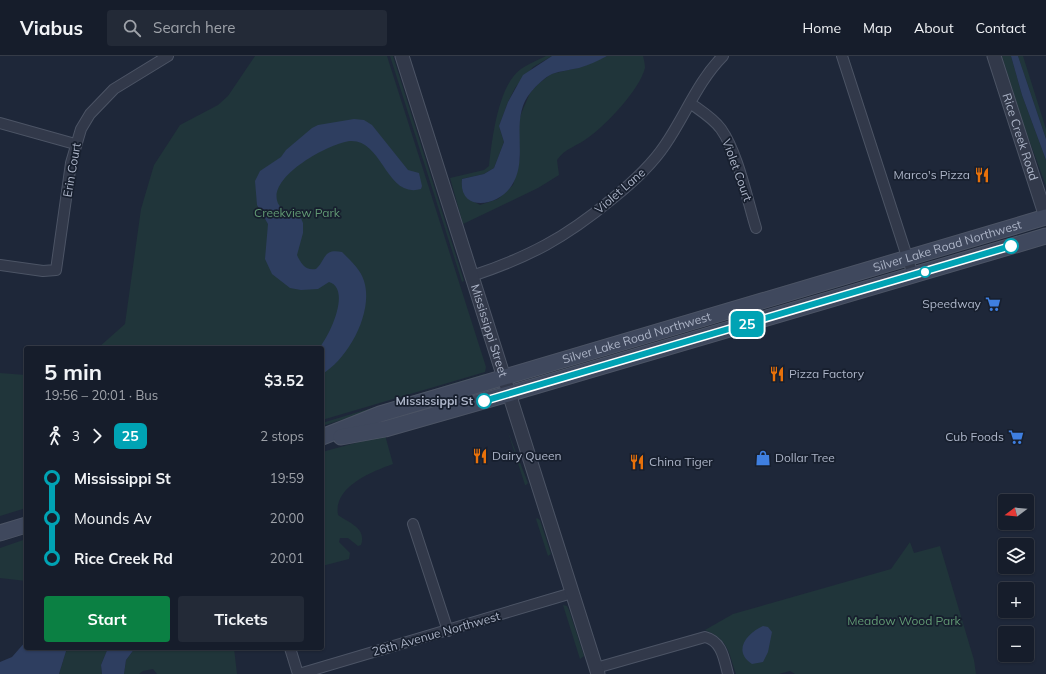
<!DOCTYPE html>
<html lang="en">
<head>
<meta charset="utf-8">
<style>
	:root { --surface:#161d2b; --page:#232a37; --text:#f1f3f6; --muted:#9ea2a9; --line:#353b47; --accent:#0b8043 }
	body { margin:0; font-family:Mulish,sans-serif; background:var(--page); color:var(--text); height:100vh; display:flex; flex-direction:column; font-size:15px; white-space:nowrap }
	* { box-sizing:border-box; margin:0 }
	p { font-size:13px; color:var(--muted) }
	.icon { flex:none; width:22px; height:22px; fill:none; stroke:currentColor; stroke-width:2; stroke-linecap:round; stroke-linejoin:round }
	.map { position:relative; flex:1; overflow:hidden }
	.side { position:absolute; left:24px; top:290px; width:300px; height:304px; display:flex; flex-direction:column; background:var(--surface); border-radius:4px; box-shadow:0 1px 3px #0004,0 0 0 1px var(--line) }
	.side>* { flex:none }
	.badge { padding:0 8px; border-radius:6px; font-size:14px; line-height:26px }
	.needle { width:26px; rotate:254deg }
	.controls { position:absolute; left:998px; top:438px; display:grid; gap:8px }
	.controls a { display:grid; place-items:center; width:36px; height:36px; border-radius:4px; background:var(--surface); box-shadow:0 1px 3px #0004,0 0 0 1px var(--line); font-size:20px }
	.map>.badge { position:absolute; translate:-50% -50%; box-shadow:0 0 0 2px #fff }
	.legs { display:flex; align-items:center; gap:6px; height:44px; padding:0 20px; font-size:13px }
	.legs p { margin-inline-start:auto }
	.headline { display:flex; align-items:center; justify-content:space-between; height:68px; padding:0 20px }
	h1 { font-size:22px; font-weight:700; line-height:30px }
	.button { display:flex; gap:8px; margin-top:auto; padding:8px 20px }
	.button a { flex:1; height:46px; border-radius:4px; background:var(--accent); color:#fff; font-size:16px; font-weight:700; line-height:46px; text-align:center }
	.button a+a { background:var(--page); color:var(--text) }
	ul { padding:0 20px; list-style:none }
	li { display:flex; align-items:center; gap:14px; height:40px; font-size:15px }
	li i { display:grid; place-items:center; width:6px; height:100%; margin:0 5px; background:currentColor }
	li i::after { content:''; width:10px; height:10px; margin:-5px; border:3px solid; border-radius:50%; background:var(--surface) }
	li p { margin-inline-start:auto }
	li:first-child i { background:linear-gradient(#0000 50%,currentColor 0) }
	li:last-child i { background:linear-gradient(currentColor 50%,#0000 0) }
	header { display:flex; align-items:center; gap:24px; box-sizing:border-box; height:56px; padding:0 20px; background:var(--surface); border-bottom:1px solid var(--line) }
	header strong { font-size:19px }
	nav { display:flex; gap:22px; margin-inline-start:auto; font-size:14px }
	.search { width:280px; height:36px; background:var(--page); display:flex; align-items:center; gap:10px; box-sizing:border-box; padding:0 14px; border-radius:4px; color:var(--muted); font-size:15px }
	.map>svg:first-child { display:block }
	.green { fill:#20353a }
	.water { fill:#2e3e60 }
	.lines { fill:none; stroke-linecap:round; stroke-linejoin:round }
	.minor-casing { stroke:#4c5465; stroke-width:12 }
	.tertiary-casing { stroke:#4c5465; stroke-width:15 }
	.secondary-casing { stroke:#4c5465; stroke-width:17 }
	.minor { stroke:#32394a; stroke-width:10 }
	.tertiary { stroke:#32394a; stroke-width:13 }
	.secondary { stroke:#3f485d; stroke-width:15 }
	.line-1-casing { stroke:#fff; stroke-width:9 }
	.line-1 { stroke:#00a3b4; stroke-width:6 }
	.stop-1-dot { fill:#fff; stroke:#00a3b4; stroke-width:2 }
	.labels { text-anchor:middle; stroke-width:3.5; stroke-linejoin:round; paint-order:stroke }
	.street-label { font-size:12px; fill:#acb4c7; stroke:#171f2e }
	.poi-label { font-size:12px; fill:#acb4c7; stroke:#171f2e; text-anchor:start }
	.park-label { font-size:12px; fill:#619973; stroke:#171f2e }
	.stop-label { font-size:12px; font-weight:bold; fill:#acb4c7; stroke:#171f2e; text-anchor:end }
</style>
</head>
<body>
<header>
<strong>Viabus</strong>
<div class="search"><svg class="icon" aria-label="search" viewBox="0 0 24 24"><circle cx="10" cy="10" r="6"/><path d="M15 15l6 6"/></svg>Search here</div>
<nav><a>Home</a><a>Map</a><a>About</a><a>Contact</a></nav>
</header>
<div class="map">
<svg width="1046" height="618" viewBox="0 0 1046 618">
	<rect width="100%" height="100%" fill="#1e2739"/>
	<path class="green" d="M255,0H387L486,311L485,316L322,364V292H98L125,268L141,153L154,109L180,69L218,49L228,40Z
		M390,0H393L464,225L462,226Z
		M546,0H552L533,11L515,32L508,46L499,70L504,86L494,112L484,118L462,123C460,137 469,143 480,149L498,143L513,129L520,102L518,68L521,58L530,37L537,29L551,18L581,11L607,0H643C644,4 645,8 645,12C640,33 606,69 589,81C578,90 565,92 557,104L559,119L538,132L463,168L450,122L484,114L489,110C492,84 498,29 521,13C528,8 538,4 546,0Z
		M1002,0H1011L1022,39L1046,104V130L1024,70Z
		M1018,0H1023L1046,73V83Z
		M0,317L26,319V452L0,460Z
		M484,318L485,319L322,370V367Z
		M508,376L528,427L526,429H525Z
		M385,379L393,408C371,416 333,431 338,459C349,467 367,472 361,489L358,490L348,482H340L339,486L350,497L349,503L322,510V396Z
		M537,462L540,464L551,498L548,500L536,463Z
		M26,483V525L0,522V492Z
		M910,486L914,497L940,490L974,604L976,618H795L790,615L779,618H736C728,595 729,584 705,574L733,558L891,513Z
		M563,549L567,550L569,554L584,600L580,603Z
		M67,592H108L101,609L102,618H59Z
		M135,592H234L237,618H157L153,613L143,615L139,618H124L126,604Z"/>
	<path class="water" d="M552,0H607C598,5 589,9 579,12C570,14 560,15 552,18C545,21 536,30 531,36C508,63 530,101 512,129C499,151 458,157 462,123L484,118L494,112L504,86L499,70L508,46L523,19Z
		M1011,0H1018L1046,83V104L1022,39Z
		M354,63L364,64L372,69L408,114L419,117L422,130L421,133C386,143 383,83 350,85C329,87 263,123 279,149C283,156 293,158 300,160L303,167V177L297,199C301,208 306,215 316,213C326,204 323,192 342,196C350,204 361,214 364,225C374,256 348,303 322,318V292H319C329,281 352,233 329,226L318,233L301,234L290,232L272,218L265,203L268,168L257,149L255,125L260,115L281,101L286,94L312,72L318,69Z
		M763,570L768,571L772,576L768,596L763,606L752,608C732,595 747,577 763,570Z
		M26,585V592H67L59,618H0V606L12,601Z
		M108,592H135L126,604L124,618H102L101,609Z"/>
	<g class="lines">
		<g class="minor-casing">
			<path id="minor" d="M842,0L913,219
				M690,47C701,55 713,62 721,73C738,97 747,143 756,172
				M0,67L75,88
				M0,209L43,215L56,214L71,107L81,73L90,58L114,33L168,0
				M472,220C529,201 565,182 612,143C632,127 651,110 665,89C685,60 698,25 723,0
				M413,468L448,575
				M290,592L298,618
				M596,612L705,581C722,585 724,603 728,618
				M299,618L572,537"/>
		</g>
		<g class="tertiary-casing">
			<g id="tertiary">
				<path id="s1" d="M402,0L598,618"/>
				<path id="s2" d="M994,0L1046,161"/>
			</g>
		</g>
		<g class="secondary-casing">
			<g id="secondary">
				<path id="s3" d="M322,381L380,358L1046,161"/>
				<path d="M341,381L385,373L508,338L1046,180"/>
				<path d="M0,477L26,469"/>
			</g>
		</g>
		<use href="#minor" class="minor"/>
		<use href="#tertiary" class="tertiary"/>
		<use href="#secondary" class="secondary"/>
	</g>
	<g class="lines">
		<g class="line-1-casing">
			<path id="line-1" d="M484,345L1011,190"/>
		</g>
		<use href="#line-1" class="line-1"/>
	</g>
	<defs>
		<g id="restaurant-bare" transform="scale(1.2)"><path d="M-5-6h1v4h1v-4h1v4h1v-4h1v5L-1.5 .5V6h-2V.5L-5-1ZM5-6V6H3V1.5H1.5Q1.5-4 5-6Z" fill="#e8710a" stroke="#171f2e" stroke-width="2.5" paint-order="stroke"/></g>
		<g id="supermarket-bare" transform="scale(1.2)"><path d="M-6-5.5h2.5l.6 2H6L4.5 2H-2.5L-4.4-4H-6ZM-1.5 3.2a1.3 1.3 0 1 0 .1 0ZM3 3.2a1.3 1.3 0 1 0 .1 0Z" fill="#3f7fe0" stroke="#171f2e" stroke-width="2.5" paint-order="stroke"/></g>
		<g id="shop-bare" transform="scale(1.2)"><path d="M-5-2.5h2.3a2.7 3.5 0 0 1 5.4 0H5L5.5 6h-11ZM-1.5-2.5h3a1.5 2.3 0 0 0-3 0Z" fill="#3f7fe0" stroke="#171f2e" stroke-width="2.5" paint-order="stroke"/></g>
	</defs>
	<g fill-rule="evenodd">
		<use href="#restaurant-bare" x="982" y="119"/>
		<use href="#supermarket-bare" x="993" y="248"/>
		<use href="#restaurant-bare" x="777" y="318"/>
		<use href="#supermarket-bare" x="1016" y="381"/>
		<use href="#restaurant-bare" x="480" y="400"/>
		<use href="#shop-bare" x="763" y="402"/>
		<use href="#restaurant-bare" x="637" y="406"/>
	</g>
	<g class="stop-1-dot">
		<circle cx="1011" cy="190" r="7"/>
		<circle cx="925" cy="216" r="5"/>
		<circle cx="484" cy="345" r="7"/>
	</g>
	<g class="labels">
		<g class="street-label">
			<text dy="4" stroke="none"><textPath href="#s2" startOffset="85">Rice Creek Road</textPath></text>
			<text transform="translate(72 114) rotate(-80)" y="4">Erin Court</text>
			<text transform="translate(737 114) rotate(70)" y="4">Violet Court</text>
			<text transform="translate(620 135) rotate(-41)" y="4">Violet Lane</text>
			<text dy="4" stroke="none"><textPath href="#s3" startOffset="654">Silver Lake Road Northwest</textPath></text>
			<text dy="4" stroke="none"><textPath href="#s1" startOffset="288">Mississippi Street</textPath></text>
			<text dy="4" stroke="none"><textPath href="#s3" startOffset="330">Silver Lake Road Northwest</textPath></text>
			<text transform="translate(436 578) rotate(-16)" y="4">26th Avenue Northwest</text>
		</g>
		<g class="poi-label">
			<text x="970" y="123" text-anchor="end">Marco's Pizza</text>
			<text x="981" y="252" text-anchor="end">Speedway</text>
			<text x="789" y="322">Pizza Factory</text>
			<text x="1004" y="385" text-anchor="end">Cub Foods</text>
			<text x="492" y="404">Dairy Queen</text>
			<text x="775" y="406">Dollar Tree</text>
			<text x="649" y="410">China Tiger</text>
		</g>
		<g class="park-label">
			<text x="297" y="161">Creekview Park</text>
			<text x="904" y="569">Meadow Wood Park</text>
		</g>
		<g class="stop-label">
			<text x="473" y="349">Mississippi St</text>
		</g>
	</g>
</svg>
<div class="controls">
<a><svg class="needle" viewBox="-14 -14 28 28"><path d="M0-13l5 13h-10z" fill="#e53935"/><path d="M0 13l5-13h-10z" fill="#9ea2a9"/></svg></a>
<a><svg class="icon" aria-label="layers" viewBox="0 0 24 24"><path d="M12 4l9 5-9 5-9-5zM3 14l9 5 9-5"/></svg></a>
<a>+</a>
<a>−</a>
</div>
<b class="badge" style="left:747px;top:268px;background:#00a3b4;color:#fff">25</b>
<section class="side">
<div class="headline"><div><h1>5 min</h1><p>19:56 – 20:01 · Bus</p></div><b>$3.52</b></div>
<div class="legs"><svg class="icon" aria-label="walk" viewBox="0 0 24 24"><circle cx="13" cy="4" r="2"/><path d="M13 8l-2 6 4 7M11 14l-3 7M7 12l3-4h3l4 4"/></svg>3<svg class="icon" aria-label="forward" viewBox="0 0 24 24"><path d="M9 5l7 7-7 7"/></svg><b class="badge" style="background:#00a3b4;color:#fff">25</b><p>2 stops</p></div>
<ul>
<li><i style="color:#00a3b4"></i><b>Mississippi St</b><p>19:59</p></li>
<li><i style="color:#00a3b4"></i><span>Mounds Av</span><p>20:00</p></li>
<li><i style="color:#00a3b4"></i><b>Rice Creek Rd</b><p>20:01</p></li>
</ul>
<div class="button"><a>Start</a><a>Tickets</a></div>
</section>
</div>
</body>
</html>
